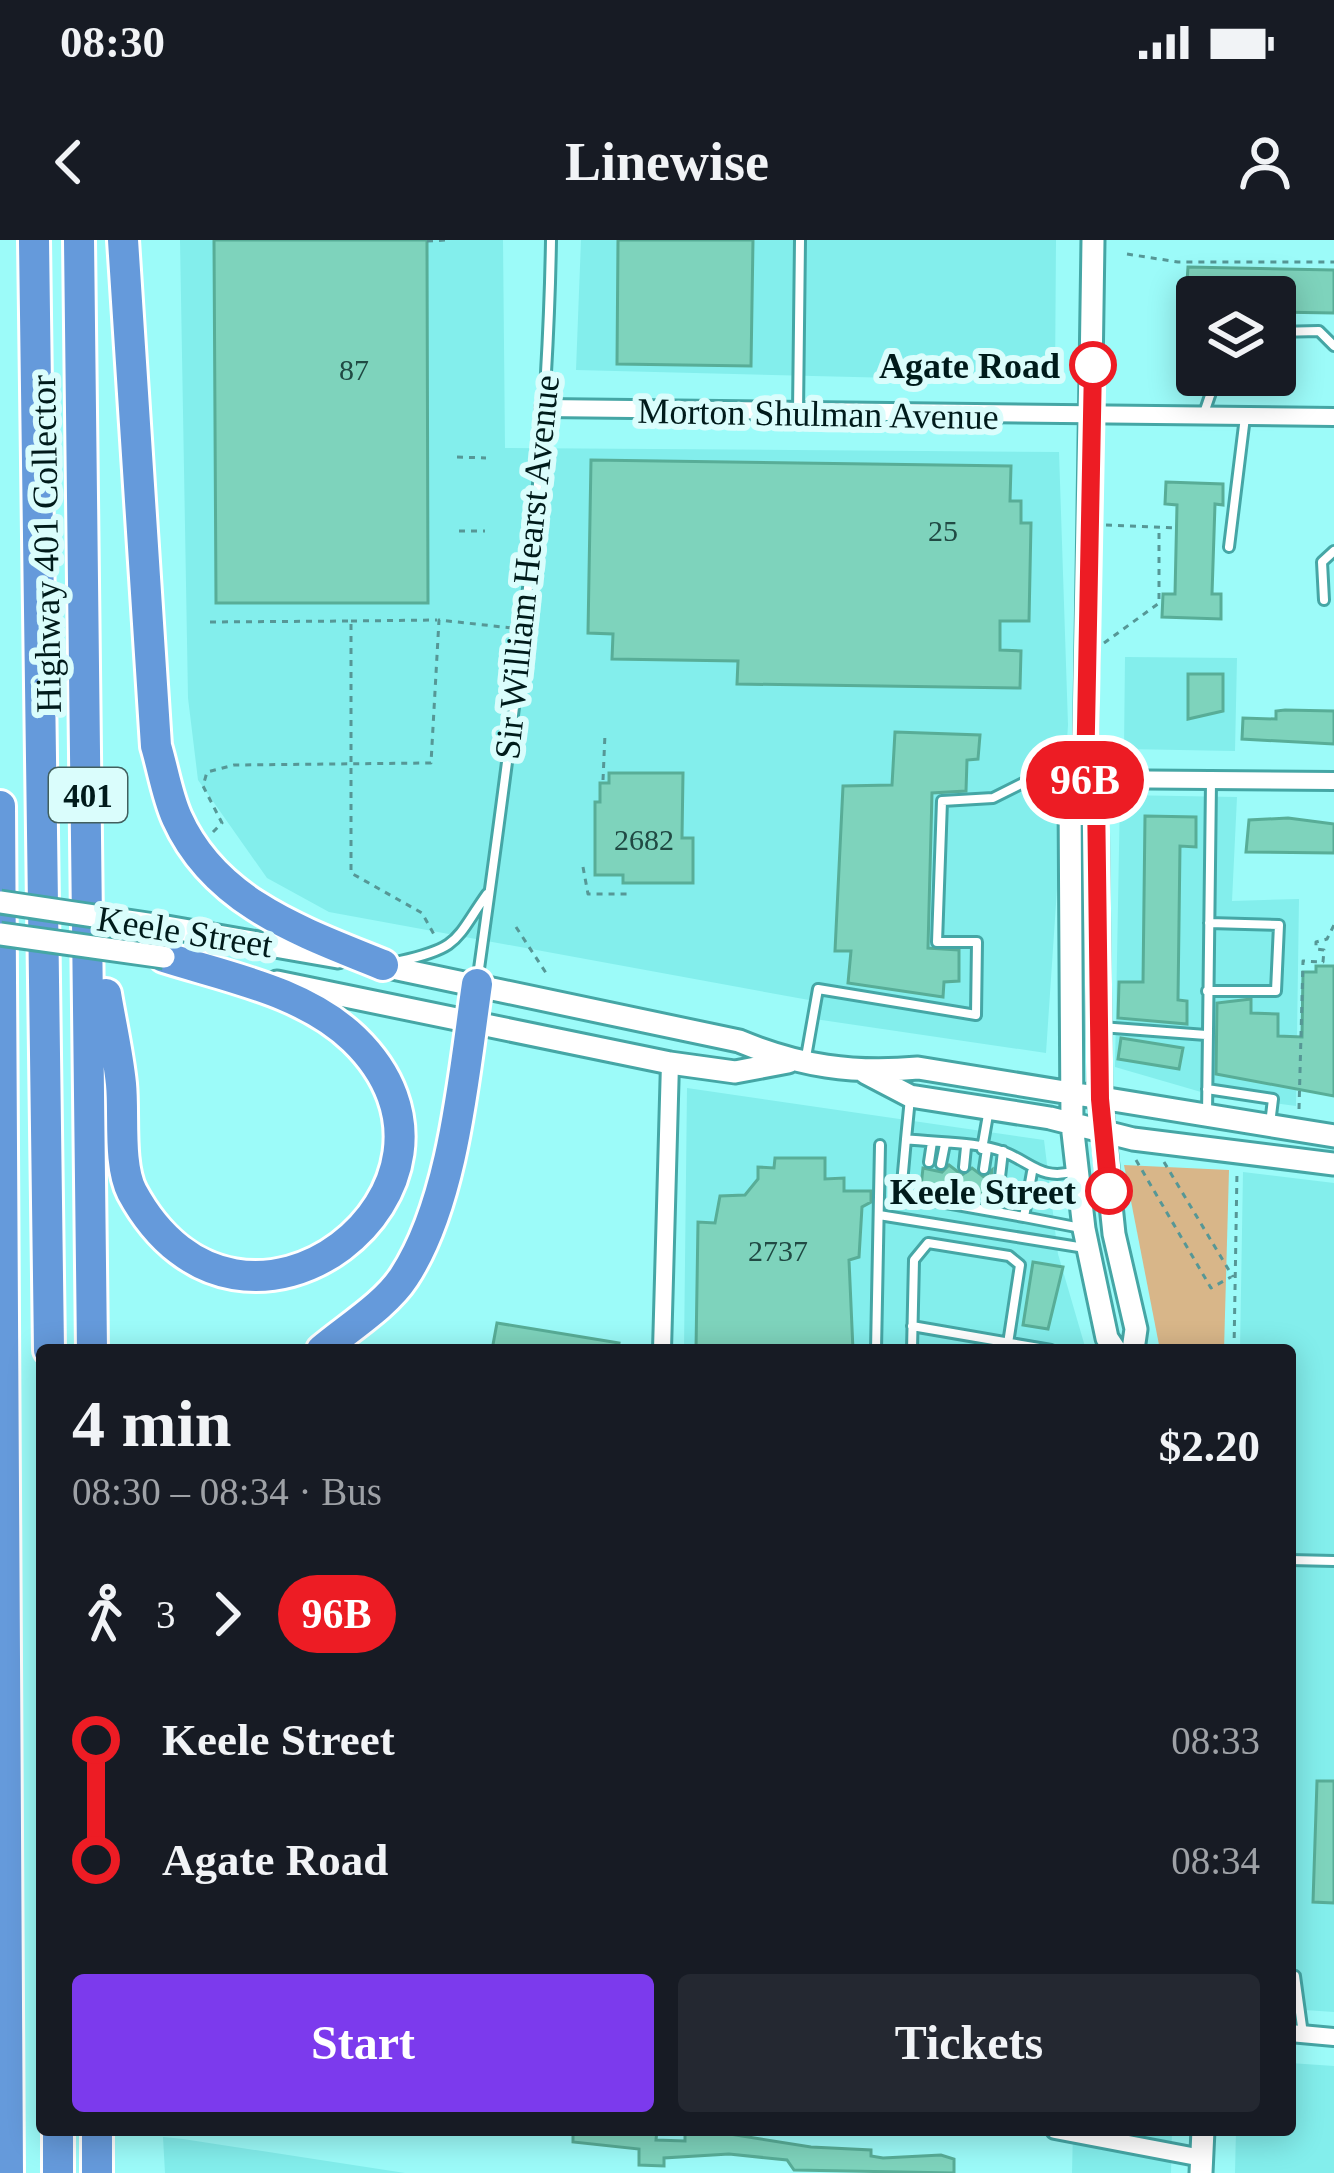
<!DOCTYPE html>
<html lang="en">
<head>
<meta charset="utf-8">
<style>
	:root { --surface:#171b24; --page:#242831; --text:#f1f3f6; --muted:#9ea1a6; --accent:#7c3aed }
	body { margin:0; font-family:Georgia,serif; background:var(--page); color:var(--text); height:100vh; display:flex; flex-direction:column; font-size:45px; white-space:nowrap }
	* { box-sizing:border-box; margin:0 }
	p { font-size:39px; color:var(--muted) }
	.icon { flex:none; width:66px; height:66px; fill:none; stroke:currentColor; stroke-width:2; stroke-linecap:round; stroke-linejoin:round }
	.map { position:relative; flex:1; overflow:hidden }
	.panel { position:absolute; left:36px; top:1104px; width:1260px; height:792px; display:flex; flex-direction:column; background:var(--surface); border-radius:12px; box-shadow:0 6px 30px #0003 }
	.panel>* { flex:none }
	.badge { padding:0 24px; border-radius:39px; font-size:42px; line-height:78px }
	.buttons { position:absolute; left:1176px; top:36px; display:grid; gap:24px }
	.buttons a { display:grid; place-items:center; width:120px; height:120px; border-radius:12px; background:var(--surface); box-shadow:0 6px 30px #0003; font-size:60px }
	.map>.badge { position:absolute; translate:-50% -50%; box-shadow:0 0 0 6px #fff }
	.legs { display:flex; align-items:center; gap:18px; height:132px; padding:0 36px; font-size:39px }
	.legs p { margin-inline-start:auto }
	.headline { display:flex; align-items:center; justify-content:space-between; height:204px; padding:0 36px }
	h1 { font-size:66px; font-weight:600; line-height:90px }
	.button { display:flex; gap:24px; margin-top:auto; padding:24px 36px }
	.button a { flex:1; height:138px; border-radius:12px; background:var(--accent); color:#fff; font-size:48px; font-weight:600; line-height:138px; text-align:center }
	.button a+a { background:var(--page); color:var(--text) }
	ul { padding:0 36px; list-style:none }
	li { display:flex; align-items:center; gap:42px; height:120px; font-size:45px }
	li i { display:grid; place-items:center; width:18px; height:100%; margin:0 15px; background:currentColor }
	li i::after { content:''; width:30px; height:30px; margin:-15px; border:9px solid; border-radius:50%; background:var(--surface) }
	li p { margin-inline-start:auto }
	li:first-child i { background:linear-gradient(#0000 50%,currentColor 0) }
	li:last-child i { background:linear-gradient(currentColor 50%,#0000 0) }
	.status { display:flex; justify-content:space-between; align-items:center; height:84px; padding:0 60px; background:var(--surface); direction:ltr }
	.status svg { height:33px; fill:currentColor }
	header { display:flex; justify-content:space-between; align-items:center; height:156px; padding:0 36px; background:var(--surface); font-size:54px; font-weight:600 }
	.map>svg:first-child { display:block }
	.built { fill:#83eeec }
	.green { fill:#d8b689 }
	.building { fill:#7ed3bc; stroke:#58ad97; stroke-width:3 }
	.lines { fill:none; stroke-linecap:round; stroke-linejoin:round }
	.lane-casing { stroke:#45a6a5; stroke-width:14 }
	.street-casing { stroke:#45a6a5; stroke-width:22 }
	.secondary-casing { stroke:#45a6a5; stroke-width:27 }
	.highway-casing { stroke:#fff; stroke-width:36 }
	.path { stroke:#569796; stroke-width:3; stroke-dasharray:6 6; stroke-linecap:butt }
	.lane { stroke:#fff; stroke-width:8 }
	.street { stroke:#fff; stroke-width:16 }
	.secondary { stroke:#fff; stroke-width:21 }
	.highway { stroke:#659adb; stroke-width:30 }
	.secondary-bridge-casing { stroke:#45a6a5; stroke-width:27; stroke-linecap:butt }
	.secondary-bridge { stroke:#fff; stroke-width:21 }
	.line-1-casing { stroke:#fff; stroke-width:27 }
	.line-1 { stroke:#ed1c24; stroke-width:18 }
	.stop-1-dot { fill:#fff; stroke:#ed1c24; stroke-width:6 }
	.labels { text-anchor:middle; stroke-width:12; stroke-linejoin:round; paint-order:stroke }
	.number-label { font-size:30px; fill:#204943 }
	.shield { fill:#dafdfc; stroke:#415f5e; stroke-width:3 }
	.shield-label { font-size:33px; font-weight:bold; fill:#001b1b }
	.stop-label { font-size:36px; font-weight:bold; fill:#001b1b; stroke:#dafdfc; text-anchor:end }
	.street-label { font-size:36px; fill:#001b1b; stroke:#dafdfc }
</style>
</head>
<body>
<div class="status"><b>08:30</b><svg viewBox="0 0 49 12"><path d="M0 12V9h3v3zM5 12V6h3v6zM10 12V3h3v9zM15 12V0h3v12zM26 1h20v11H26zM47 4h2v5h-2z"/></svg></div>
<header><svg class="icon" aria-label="back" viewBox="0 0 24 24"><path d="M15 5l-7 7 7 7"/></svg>Linewise<svg class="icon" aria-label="person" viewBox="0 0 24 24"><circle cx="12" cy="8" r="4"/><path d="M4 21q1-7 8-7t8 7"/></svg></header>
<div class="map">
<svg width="1334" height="1933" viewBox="0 0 1334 1933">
	<rect width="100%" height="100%" fill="#9cfbf9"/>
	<path class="built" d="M180,0H503L505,208L1059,212L1068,485L1046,813L808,778L809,760L329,672L267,638L198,540L188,458Z
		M581,0H1056L1055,142L576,130Z
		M1125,417L1237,418L1235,511L1124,509Z
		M1120,555L1237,557L1232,661L1299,659L1296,866L1208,854L1115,827Z
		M687,848L1044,900L1058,1014L1086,1110H684Z
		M1243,932L1334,943V1772L1290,1769V1110H1240Z
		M1290,1823L1334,1826V1933H1235L1236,1890H1290Z
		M1073,1890H1172L1171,1933H1072Z
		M163,1897L183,1899L405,1933H165Z"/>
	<path class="green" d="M1124,925L1229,930L1224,1110H1160Z"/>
	<path class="building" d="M214,0H427L428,363H216Z
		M618,0H753L751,126L617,124Z
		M1188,27L1334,30V73L1275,72V57H1186Z
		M591,220L1011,226L1010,261H1021V283H1031L1029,381H1000V410L1021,411L1020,448L737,444L738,421L612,419L613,394L588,393Z
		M1166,242L1223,244V265L1215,264L1212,354H1221V379L1162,377L1163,354H1175L1177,265L1165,264Z
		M1188,434H1223V471L1188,479Z
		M1285,470L1334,471V504L1242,499L1243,478L1276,479V471Z
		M895,492L980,495L978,519L967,520L966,551L932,553L928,708L959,710V741L944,742L943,757L848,743L851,711H835L843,546L892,545Z
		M609,533H683L682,598H693V643H623V635H595V562H600V543H609Z
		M1145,576L1196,577V607L1180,606L1178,760L1187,761V784L1118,778L1119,742H1143Z
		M1288,578L1334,584V613L1246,612L1249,580Z
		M1316,726H1334V856L1216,834L1217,763L1251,759V773L1278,774V796L1302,797L1303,732H1316Z
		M1121,798L1183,808L1179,829L1118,819Z
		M775,918H825V939L844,938V951H871V962L862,967L859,1017L849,1020L853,1110H696L698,982L715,983L720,956L745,955L758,939V927L774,928Z
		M949,925L962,935L972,928L984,937L992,930L990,955L921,946L923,928L942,932Z
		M1033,1022L1063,1027L1048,1089L1023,1085Z
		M497,1083L619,1103L618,1110H492Z
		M1317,1541H1334V1663L1313,1662Z
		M573,1890H657L656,1900L685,1901V1890H728L729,1894L811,1907L871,1910V1916L883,1918L941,1915L954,1919V1933L794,1930L787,1920L729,1914L664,1918V1926L639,1925V1909L573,1902Z"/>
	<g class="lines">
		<g class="lane-casing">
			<path id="lane" d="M1275,92L1319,91L1334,106
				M798,172L800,0
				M1204,173L1217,135
				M1229,307L1245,177
				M1324,360L1322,322L1334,311
				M400,721C461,708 455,699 487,654
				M478,736C512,491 547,248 551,0
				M1207,751H1276L1279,685L1209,683
				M1101,787L1206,795
				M806,817L818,749L976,775L977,702H937L942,561L993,558L1029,540L1077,539
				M1207,849L1273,859L1270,884
				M1207,875L1211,542
				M906,899L910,858
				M982,909L989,869
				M929,922L932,902
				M941,924L945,904
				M964,927L966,907
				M984,929L987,909
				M1032,932L1024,977L901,955L906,899C935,903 976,901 1004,912C1032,923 1042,941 1075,931
				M996,972L1003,911
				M879,975L1085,1008
				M1024,977L1081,988
				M912,1086L1051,1110
				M876,1110L880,905
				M912,1110L914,1020L928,1003L1009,1016L1020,1025L1007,1110
				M1290,1320L1334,1321
				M1295,1736L1303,1794"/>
		</g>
		<g class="street-casing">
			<path id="street" d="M544,168L1334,177
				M1085,539L1334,541
				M662,1110L670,823
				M1290,1793L1334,1797
				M1055,1890L1202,1918"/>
		</g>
		<g class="secondary-casing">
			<path id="secondary" d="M1093,0L1085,539L1096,553L1100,859L1114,994L1136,1089L1133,1110
				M1085,539L1070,554L1072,884L1084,989L1107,1098L1115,1110
				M161,686L338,717
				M369,723L739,801C799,826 853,834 918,828L1334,896
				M277,742L670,823L735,832L788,822
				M866,833L910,856L1050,878L1133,899L1334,924
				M1201,1933L1203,1890"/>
		</g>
		<g class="highway-casing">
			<path id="highway" d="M34,0L49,1110
				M79,0L92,1110
				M123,0L156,506C163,529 167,556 177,578C215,663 302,692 383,725
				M0,566L8,1933
				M106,754C111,784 118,814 121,844C124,874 118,925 132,952C242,1155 505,945 354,799C304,751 227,737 164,717
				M322,1110C348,1088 386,1065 404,1037C454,961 464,833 477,744
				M58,1890V1933
				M97,1890V1933"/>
		</g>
		<path class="path" d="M427,1L447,0
			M1127,14L1178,22H1334
			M457,217L486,218
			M1106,285L1176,288
			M459,291H485
			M1159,359V290
			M351,381L437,380
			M210,382L351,381V633L422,673L436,698
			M1104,403L1162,361
			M603,540L605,494
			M213,592L222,583L203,546L207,532L234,525L431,523L439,380L512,388
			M583,627L588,654H627
			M516,687L548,736
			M1299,869L1303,721L1323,722L1324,710L1316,709V702L1327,699L1334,685
			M1136,920L1211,1048L1231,1037
			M1164,922L1233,1037
			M1234,1110L1237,931"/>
		<use href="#lane" class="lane"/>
		<use href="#street" class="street"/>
		<use href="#secondary" class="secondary"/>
		<use href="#highway" class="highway"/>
		<g class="secondary-bridge-casing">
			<path id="secondary-bridge" d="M0,662L161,686
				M0,694L164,717"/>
		</g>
		<use href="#secondary-bridge" class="secondary-bridge"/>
	</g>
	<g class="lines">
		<g class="line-1-casing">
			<path id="line-1" d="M1093,125L1085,539L1096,553L1100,859L1109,951"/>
		</g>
		<use href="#line-1" class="line-1"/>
	</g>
	<g class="stop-1-dot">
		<circle cx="1093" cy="125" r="21"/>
		<circle cx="1109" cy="951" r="21"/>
	</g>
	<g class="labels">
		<g class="number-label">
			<text x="354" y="140">87</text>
			<text x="943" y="301">25</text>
			<text x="644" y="610">2682</text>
			<text x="778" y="1021">2737</text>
		</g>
		<rect class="shield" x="49" y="528" width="78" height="54" rx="9"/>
		<g class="shield-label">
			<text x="88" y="567">401</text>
		</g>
		<g class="stop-label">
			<text x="1060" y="138">Agate Road</text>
			<text x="1076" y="964">Keele Street</text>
		</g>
		<g class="street-label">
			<text transform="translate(818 173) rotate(1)" y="13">Morton Shulman Avenue</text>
			<text transform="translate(45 304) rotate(-91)" y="13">Highway 401 Collector</text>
			<text transform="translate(526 327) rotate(-84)" y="13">Sir William Hearst Avenue</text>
			<text transform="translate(185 691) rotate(9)" y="13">Keele Street</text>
		</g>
	</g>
</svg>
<div class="buttons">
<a><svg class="icon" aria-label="layers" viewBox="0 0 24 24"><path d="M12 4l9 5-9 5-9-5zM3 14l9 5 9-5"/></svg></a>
</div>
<b class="badge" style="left:1085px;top:540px;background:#ed1c24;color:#fff">96B</b>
<section class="panel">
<div class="headline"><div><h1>4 min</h1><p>08:30 – 08:34 · Bus</p></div><b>$2.20</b></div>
<div class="legs"><svg class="icon" aria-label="walk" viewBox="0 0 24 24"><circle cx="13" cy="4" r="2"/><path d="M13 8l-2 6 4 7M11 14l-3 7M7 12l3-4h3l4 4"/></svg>3<svg class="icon" aria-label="forward" viewBox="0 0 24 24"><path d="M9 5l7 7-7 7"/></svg><b class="badge" style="background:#ed1c24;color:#fff">96B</b></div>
<ul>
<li><i style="color:#ed1c24"></i><b>Keele Street</b><p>08:33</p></li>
<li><i style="color:#ed1c24"></i><b>Agate Road</b><p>08:34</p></li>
</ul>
<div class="button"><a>Start</a><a>Tickets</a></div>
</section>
</div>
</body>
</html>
